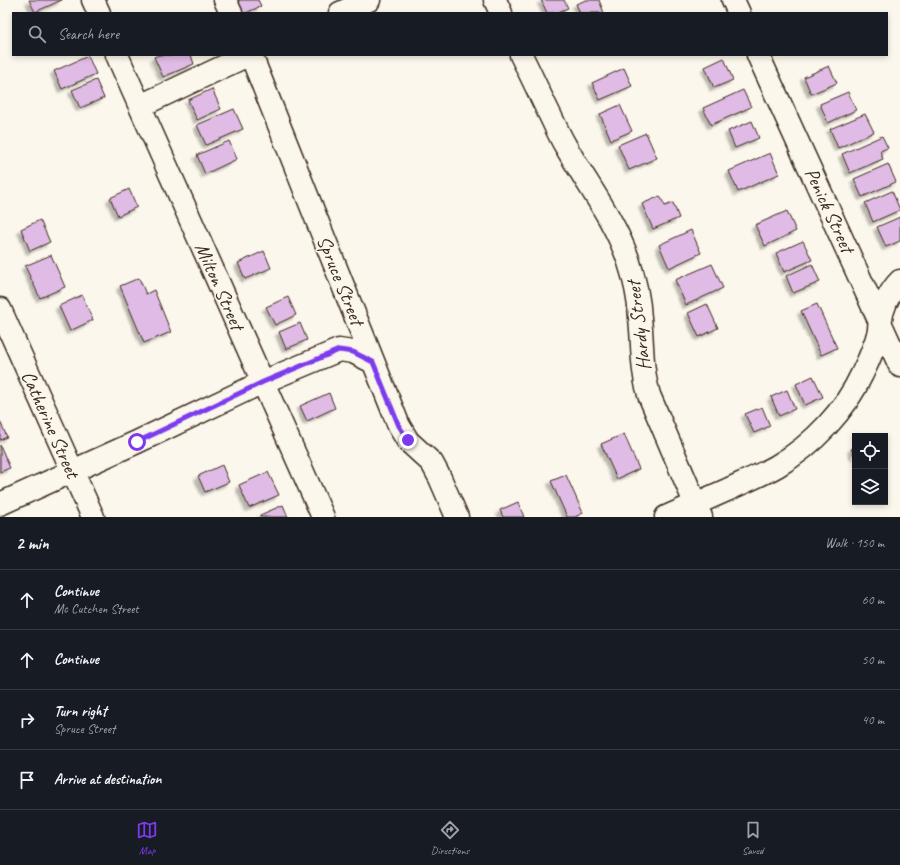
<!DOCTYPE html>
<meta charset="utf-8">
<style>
body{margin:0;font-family:Caveat,sans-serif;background:#242831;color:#f1f3f6}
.controls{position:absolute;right:12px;bottom:12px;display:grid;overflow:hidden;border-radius:0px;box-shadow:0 2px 6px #0003}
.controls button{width:36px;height:36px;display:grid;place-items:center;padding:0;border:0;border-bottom:1px solid #363941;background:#171b24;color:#f1f3f6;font:20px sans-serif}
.stop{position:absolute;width:12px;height:12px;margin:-9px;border:3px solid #7c3aed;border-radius:50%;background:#fff}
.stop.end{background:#7c3aed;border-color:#fff;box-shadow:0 1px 4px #0008}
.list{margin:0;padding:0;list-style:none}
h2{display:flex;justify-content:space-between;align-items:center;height:52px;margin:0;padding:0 16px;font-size:17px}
h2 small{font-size:13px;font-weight:400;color:#9ea1a6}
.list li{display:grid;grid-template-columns:26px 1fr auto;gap:12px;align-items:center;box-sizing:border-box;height:60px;padding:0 16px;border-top:1px solid #363941}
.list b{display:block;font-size:15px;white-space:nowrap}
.list p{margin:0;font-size:13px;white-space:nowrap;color:#9ea1a6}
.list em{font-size:13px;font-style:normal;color:#9ea1a6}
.icon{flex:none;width:22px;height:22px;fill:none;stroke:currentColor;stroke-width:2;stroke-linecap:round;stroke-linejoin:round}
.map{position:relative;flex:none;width:900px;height:517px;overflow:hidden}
.search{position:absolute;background:#171b24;box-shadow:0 2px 6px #0003;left:12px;right:12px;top:12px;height:44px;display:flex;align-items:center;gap:10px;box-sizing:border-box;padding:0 14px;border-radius:0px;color:#9ea1a6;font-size:15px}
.sheet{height:292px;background:#171b24}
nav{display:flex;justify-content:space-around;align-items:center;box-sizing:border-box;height:56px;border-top:1px solid #363941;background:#171b24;font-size:11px;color:#9ea1a6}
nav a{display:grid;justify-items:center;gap:2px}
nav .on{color:#7c3aed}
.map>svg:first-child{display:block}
</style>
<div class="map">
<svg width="900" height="517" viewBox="0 0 900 517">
<defs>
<filter id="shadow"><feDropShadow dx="-3.5" dy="3.5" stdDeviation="1" flood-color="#0004"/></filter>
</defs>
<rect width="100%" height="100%" fill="#fbf7ec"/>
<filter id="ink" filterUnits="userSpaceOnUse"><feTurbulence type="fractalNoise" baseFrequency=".025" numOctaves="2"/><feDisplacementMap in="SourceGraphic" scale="8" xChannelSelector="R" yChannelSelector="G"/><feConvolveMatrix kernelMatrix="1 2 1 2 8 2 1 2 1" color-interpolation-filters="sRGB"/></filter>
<g filter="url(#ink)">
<!-- building -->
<path fill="#e0bbe5" stroke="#3b2a1e" filter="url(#shadow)" d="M 29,0 L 62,0 L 35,12 Z
M 237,0 L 258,0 L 261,6 L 246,13 L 242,13 Z
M 541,0 L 564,0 L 568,8 L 556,13 L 547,13 Z
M 586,0 L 599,0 L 604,13 L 580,13 L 576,4 Z
M 159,55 L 191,55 L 194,64 L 163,77 L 154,57 Z
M 88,56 L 96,74 L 62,89 L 54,71 Z
M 724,58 L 733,80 L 714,88 L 705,67 Z
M 829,66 L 837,83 L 811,94 L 804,77 Z
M 624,68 L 632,86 L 600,100 L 592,83 Z
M 96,80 L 104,98 L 80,108 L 72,90 Z
M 212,89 L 221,109 L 197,120 L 188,100 Z
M 743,90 L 751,107 L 711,125 L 703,108 Z
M 848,92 L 856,110 L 828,123 L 820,104 Z
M 620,105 L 632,131 L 611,140 L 600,114 Z
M 234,109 L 243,129 L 206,145 L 197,125 Z
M 865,114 L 874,132 L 838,148 L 830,129 Z
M 752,121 L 759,138 L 735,148 L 728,131 Z
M 646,133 L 657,158 L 629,170 L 618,145 Z
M 882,136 L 888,148 L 880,151 L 883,159 L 850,173 L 842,154 Z
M 229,141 L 237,159 L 205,174 L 197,155 Z
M 770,153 L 779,174 L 738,192 L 729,171 Z
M 888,164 L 896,182 L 862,197 L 854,179 Z
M 129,189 L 137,207 L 118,216 L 110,198 Z
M 892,191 L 900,210 L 873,222 L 865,203 Z
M 660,196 L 665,206 L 673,203 L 679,218 L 653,229 L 642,204 Z
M 787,211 L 796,231 L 765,246 L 755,225 Z
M 900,217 L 900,241 L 886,247 L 877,227 Z
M 40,220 L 50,242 L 30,251 L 21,229 Z
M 691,230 L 701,253 L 669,268 L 659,245 Z
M 803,241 L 812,260 L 784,272 L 776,253 Z
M 264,251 L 271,268 L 245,279 L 238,263 Z
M 51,255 L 65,287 L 40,298 L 25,266 Z
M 712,264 L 723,288 L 686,305 L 675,280 Z
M 812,264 L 820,282 L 793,293 L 786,276 Z
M 139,278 L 146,294 L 154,290 L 171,332 L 144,343 L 120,286 Z
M 82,295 L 93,320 L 70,331 L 59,306 Z
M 288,297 L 296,315 L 275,325 L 266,307 Z
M 707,304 L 718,328 L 699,337 L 688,313 Z
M 817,304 L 837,348 L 821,355 L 801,311 Z
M 300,323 L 307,340 L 286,349 L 279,332 Z
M 813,376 L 823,397 L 805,405 L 796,384 Z
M 787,390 L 795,409 L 779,416 L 771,397 Z
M 329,393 L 335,408 L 307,421 L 300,406 Z
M 762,407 L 770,426 L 754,433 L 745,414 Z
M 0,421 L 7,437 L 0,440 Z
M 624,434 L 639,469 L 617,479 L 601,444 Z
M 0,445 L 10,468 L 0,472 Z
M 855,447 L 855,458 L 851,449 Z
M 222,465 L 229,482 L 205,492 L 198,476 Z
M 268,472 L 279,495 L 249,508 L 239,485 Z
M 566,475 L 583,513 L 575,517 L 567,517 L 551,481 Z
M 518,502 L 524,517 L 503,517 L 500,510 Z
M 283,505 L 288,517 L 260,517 L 260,515 Z"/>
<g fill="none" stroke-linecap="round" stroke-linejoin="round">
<defs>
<path id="minor" d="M 93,0 L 99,13
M 225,0 L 231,13
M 495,0 L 501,13
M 733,0 L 739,13
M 340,13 L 369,0
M 117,55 L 323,517
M 251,55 L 399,426 L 408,441 L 432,463 L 440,478 L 457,517
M 521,55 C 531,75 540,95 550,115 C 555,125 559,135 565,145 C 586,183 613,217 628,259 C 634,277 639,298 640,318 C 643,345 641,368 649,395 L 701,517
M 758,55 L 900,366
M 140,106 L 248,55
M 0,309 L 93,517
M 0,504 L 137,442 L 263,382 L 339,350 L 353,352 L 373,362
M 666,517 C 686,508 707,499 727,490 C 744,482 761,475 777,466 C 813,445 845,411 862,374 C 869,360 875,346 879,331 C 879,328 879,325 880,322 C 883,307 889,292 900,281"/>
</defs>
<!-- minor casing -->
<use href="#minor" stroke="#3b2a1e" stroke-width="25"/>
<!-- minor -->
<use href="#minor" stroke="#fbf7ec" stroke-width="22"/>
</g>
</g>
<g fill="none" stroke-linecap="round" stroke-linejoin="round" filter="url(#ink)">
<!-- route -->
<path stroke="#7c3aed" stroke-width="5" d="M 137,442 L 263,382 L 339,350 L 353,352 L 373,362 L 399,426 L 408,440"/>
</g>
<g text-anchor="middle" stroke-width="3" stroke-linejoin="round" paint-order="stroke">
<!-- street labels -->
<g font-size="20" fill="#3b2a1e" stroke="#fbf7ec">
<text transform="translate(830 210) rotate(65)" y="7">Penick Street</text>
<text transform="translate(341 280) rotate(68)" y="7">Spruce Street</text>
<text transform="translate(220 286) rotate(66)" y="7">Milton Street</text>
<text transform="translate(638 326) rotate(-97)" y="7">Hardy Street</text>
<text transform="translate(51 424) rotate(66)" y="7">Catherine Street</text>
</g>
</g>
</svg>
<div class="controls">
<button><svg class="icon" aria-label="locate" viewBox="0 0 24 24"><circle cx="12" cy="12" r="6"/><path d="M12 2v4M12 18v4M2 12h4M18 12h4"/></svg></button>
<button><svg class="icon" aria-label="layers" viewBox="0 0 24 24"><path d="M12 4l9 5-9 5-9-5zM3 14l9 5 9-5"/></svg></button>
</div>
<div class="stop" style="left:137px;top:442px"></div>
<div class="stop end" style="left:408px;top:440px"></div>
<div class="search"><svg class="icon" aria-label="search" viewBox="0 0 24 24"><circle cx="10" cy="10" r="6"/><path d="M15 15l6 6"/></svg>Search here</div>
</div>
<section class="sheet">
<h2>2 min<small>Walk · 150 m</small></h2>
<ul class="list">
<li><svg class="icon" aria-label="ahead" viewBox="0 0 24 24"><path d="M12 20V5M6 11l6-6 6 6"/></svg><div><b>Continue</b><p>Mc Cutchen Street</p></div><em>60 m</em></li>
<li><svg class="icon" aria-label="ahead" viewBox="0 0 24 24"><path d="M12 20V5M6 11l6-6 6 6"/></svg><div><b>Continue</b></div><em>50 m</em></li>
<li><svg class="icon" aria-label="right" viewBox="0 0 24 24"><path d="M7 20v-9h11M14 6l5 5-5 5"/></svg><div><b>Turn right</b><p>Spruce Street</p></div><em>40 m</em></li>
<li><svg class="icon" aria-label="arrive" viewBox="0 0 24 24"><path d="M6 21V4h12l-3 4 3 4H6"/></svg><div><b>Arrive at destination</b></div></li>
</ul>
</section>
<nav>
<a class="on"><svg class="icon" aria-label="map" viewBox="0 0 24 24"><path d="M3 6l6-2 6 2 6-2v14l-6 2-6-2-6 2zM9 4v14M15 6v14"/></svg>Map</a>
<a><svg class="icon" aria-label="directions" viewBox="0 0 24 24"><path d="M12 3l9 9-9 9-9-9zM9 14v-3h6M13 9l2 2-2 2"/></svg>Directions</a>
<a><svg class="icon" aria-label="saved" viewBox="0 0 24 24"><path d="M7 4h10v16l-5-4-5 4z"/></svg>Saved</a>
</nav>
